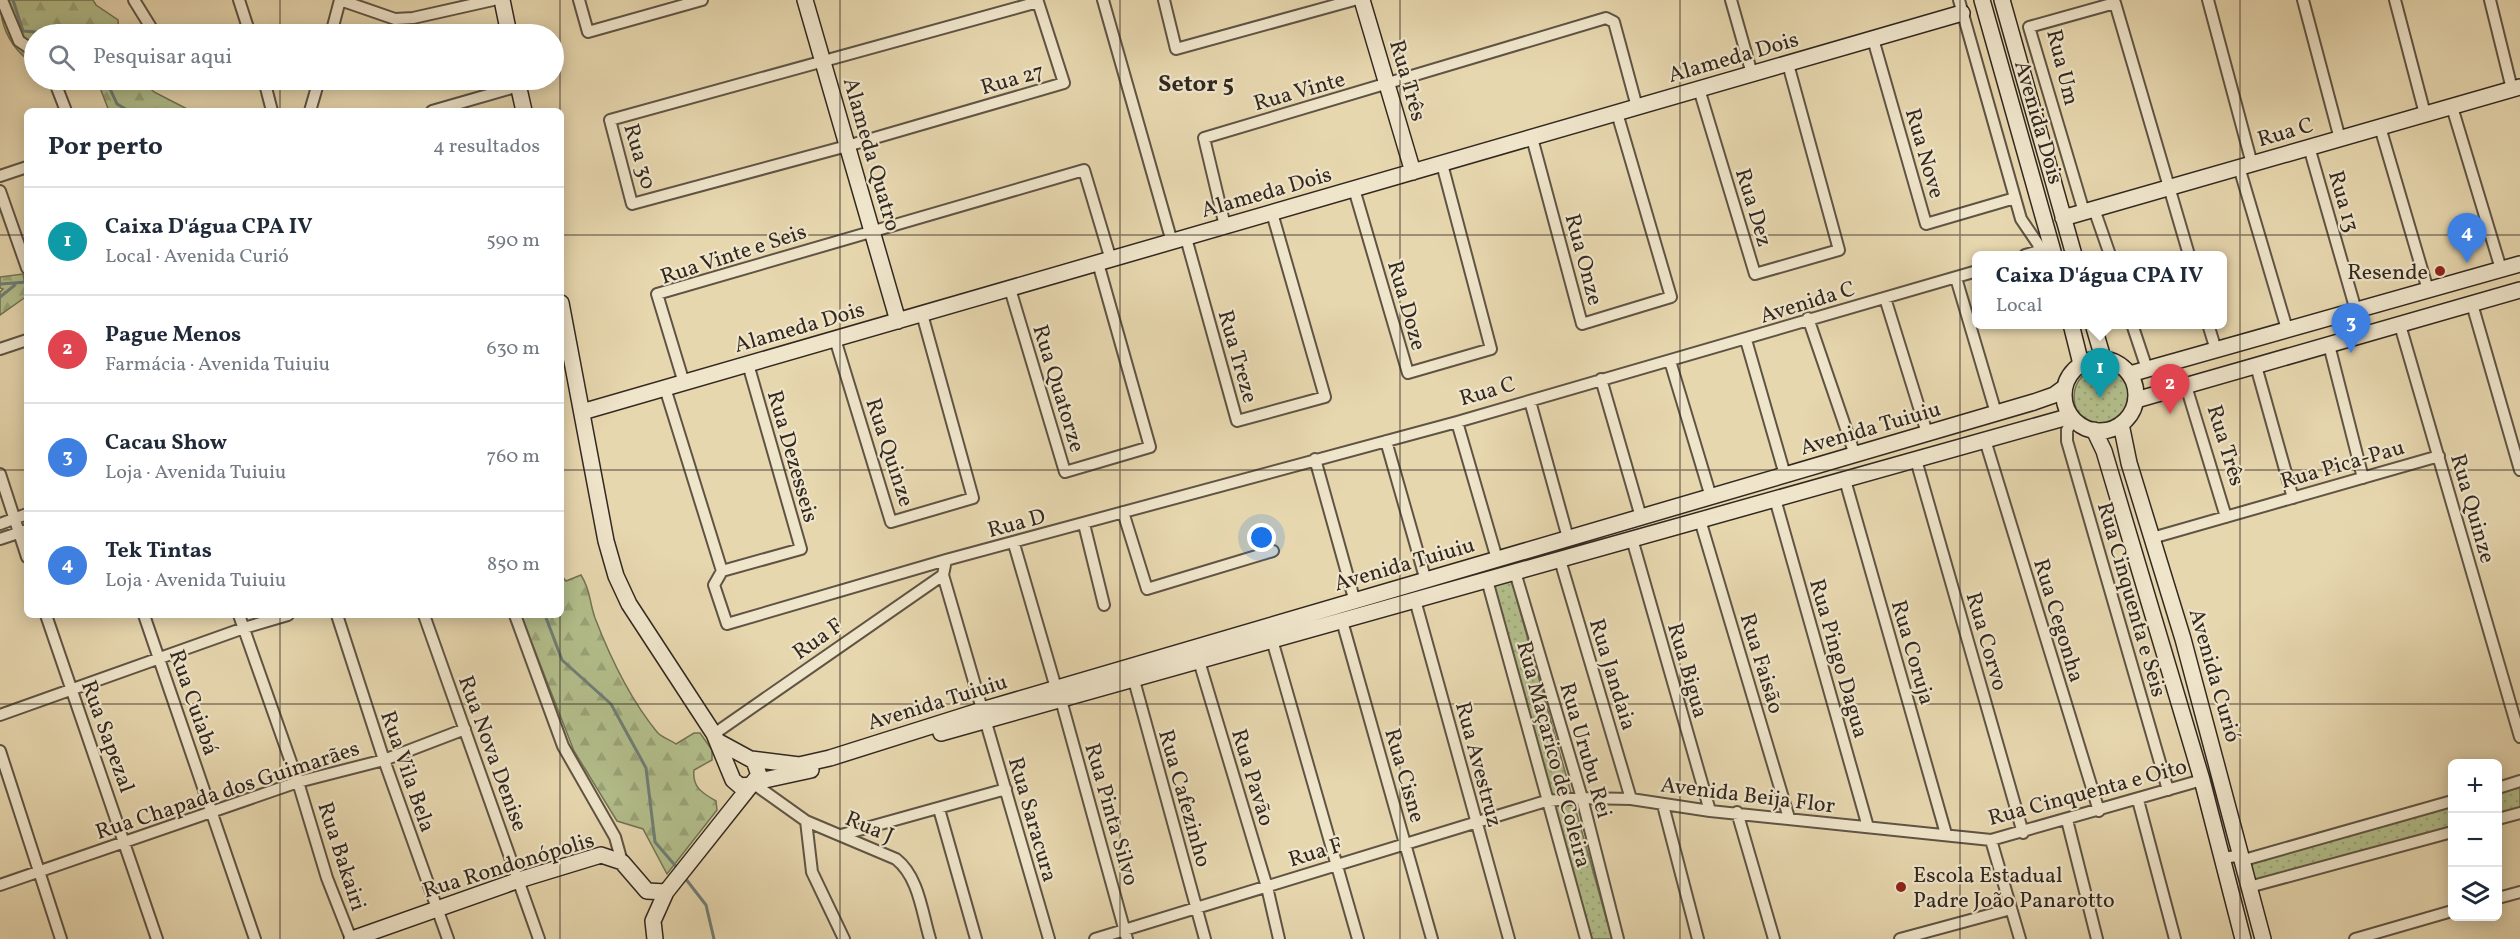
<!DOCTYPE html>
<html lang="pt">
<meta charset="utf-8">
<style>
body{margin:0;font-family:Vollkorn,serif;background:#f6f6f7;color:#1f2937}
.controls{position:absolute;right:18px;bottom:18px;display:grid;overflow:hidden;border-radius:9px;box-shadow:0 3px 15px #0003}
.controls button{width:54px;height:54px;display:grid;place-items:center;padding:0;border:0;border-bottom:2px solid #e0e1e3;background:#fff;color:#1f2937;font:30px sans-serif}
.you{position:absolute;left:1262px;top:538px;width:21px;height:21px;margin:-15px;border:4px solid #fff;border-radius:50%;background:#1a73e8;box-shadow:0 0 0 9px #1a73e833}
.badge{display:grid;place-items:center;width:39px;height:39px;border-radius:50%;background:#8f2418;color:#fff;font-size:20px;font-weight:700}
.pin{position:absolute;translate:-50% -50px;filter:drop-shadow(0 2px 3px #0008)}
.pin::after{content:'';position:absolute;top:32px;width:21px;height:18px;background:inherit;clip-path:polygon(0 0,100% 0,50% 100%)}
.popup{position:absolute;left:1972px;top:251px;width:255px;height:78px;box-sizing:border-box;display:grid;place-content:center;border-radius:9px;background:#fff;filter:drop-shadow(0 2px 4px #0005);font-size:20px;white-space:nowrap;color:#747a83}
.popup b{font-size:22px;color:#1f2937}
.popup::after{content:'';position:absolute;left:50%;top:100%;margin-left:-12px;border:12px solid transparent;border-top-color:#fff}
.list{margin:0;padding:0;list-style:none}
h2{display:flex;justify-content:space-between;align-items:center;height:78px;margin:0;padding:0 24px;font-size:26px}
h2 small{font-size:20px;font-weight:400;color:#747a83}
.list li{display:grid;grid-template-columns:39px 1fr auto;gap:18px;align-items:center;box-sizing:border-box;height:108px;padding:0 24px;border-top:2px solid #e0e1e3}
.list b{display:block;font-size:22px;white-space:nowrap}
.list p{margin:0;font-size:20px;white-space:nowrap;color:#747a83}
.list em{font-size:20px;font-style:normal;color:#747a83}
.icon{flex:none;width:33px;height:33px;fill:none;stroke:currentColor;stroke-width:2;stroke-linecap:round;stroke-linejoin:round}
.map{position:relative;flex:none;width:2520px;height:939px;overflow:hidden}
.search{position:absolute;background:#fff;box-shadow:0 3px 15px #0003;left:24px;top:24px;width:540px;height:66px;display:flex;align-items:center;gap:15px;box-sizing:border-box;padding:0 21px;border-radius:33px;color:#747a83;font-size:22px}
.panel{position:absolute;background:#fff;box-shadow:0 3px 15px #0003;left:24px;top:108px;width:540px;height:510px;border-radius:9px}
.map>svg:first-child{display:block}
</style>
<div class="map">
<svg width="2520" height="939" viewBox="0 0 2520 939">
<defs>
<pattern id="green-dots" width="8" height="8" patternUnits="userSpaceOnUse" patternTransform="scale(1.5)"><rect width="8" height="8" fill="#b3bf8c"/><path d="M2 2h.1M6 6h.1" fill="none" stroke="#9aa478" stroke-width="1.8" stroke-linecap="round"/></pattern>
<pattern id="forest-firs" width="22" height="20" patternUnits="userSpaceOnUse" patternTransform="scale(1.5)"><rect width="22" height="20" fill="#b3bf8c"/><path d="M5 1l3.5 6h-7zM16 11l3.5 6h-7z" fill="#9aa478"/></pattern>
</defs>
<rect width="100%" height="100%" fill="#e7d7af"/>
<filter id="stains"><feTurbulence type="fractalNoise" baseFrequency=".00333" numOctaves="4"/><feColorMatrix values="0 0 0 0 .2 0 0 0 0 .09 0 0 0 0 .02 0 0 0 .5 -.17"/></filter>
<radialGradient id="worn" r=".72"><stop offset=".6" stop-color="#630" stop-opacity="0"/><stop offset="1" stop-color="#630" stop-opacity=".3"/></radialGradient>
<!-- green -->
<path fill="url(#green-dots)" stroke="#727456" stroke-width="1.5" d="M2074 397a30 30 0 1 1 60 0a30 30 0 1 1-60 0Z
M 1511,579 L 1612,939 L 1592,939 L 1494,584 Z
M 2520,786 L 2520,808 L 2498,815 L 2498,792 Z
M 2452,805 L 2452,827 L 2254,883 L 2249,862 Z"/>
<!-- forest -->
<path fill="url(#forest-firs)" stroke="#727456" stroke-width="1.5" d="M 0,0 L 93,0 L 96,5 L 118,20 L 119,34 L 34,34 L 34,58 L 28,60 C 9,45 0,24 0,0 Z
M 97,80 L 141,80 L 154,92 L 191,111 L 109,111 Z
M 23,274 L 27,296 L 0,315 L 0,292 L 3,289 L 0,288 L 0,277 Z
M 561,575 L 566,581 L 581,575 C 591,591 589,601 595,618 C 610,657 630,699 657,732 C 661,737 670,740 676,744 L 694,733 L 700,733 L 712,750 L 712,760 L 694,770 C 692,787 702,793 716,801 L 717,810 L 667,874 L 643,829 L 617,821 L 574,751 L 521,615 L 561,615 Z"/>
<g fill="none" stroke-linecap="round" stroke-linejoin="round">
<!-- stream -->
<path stroke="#6f7e77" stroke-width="3" d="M 13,0 L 23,31 L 61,34
M 106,80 L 117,104 L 129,111
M 0,284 L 27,282
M 0,297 L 15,285
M 545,615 L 562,660 L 611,704 L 646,768 L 655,842 L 679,870
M 685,878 L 706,905 L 714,939"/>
<defs>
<path id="street" d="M 2,0 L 19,41 L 34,51
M 134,0 L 155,34
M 239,0 L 250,34
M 340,0 L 395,19 L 413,18 L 493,0
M 579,0 L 588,32 L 702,0
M 1103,0 L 1172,242
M 1164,0 L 1176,49 L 1354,0
M 1731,0 L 1752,74
M 1959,0 L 2021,219 L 2042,250
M 2208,0 L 2252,164
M 2303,0 L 2340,139
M 2395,0 L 2425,114
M 2490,0 L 2512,89
M 1038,2 L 1064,83 L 847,146 L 632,204 L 610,120 Z
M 331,34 L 340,0
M 1873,39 L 1926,224 L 2015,198
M 54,80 L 66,111
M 264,80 L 272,111
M 1699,89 L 1755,274 L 1839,250 L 1788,64
M 2452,107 L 2501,269
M 310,111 L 319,80
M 432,111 L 519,86
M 2380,127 L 2428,290
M 1532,138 L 1582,324 L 1671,297 L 1617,113
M 2309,147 L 2363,335
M 2239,167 L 2287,329
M 0,176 L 27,167
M 1354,189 L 1408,373 L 1491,349 L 1442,164
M 0,191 L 27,268
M 2094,209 L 2110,255
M 2084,212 L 2029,27 L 2115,3 L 2189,255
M 1225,226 L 1204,138 L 1606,18 L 1614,22 L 1637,107
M 1186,238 L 1237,421 L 1325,397 L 1272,213
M 2025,255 L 2046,249
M 1956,278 L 1996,413
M 1010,289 L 1065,472 L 1150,447 L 1098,263
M 1885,298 L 1927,433
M 2472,304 L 2520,470
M 1808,318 L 1855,455
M 2132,324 L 2147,369
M 2208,324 L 2216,350
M 2400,325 L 2520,737
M 835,339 L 891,522 L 973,498 L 922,314
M 1746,340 L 1785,475
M 2329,345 L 2363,478
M 0,349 L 27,340
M 1670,361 L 1711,497
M 748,364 L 801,549 L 722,571 L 714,585 L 727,624 L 946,560 L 1457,422 L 1977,271
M 2256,366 L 2293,498
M 1601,379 L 1641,517
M 684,383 L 657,294 L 1084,170 L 1111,260
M 2186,386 L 2226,517
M 665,388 L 722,571
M 1530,401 L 1568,538
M 2074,419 L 2067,430 L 2067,441 L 2168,790
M 1457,422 L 1497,559
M 1985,440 L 2099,811
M 1386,441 L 1426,581
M 1315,459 L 1355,602
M 1916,460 L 2023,833
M 0,474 L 27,557
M 1845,480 L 1946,834
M 1775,499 L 1868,827
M 1123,512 L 1147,589 L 1273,551
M 1700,520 L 1789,818
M 0,524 L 27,514
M 1084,524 L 1104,605
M 2152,538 L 2439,456
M 0,539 L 27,530
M 1632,539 L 1710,811
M 1014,544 L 1056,688
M 946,560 L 943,575 L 1049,939
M 1560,560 L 1631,799
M 1515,572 L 1582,798 L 1618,939
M 1487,580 L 1586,939
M 1415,600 L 1509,939
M 46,615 L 157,939
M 144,615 L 255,939
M 239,615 L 298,782 L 327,878 L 351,939
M 337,615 L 384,760 L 448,939
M 424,615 L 539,939
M 515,615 L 563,746 L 615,837 L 622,862
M 1342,621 L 1432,939
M 1272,640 L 1358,939
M 1199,661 L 1267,887 L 1279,939
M 1132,673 L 1205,939
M 1061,700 L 1127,939
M 0,715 L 244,628 L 288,615
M 714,734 L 943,575
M 0,751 L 61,939
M 754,784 L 806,821 L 896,859 C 919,877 922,913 930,939
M 2498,788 L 2520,781
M 2138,800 L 2175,939
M 1663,805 L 1698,939
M 939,809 L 976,939
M 1737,812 L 1774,939
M 2498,819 L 2520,813
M 2067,820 L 2097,939
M 806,821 L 812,872 L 844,939
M 841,835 L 1006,789
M 1991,840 L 2020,939
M 2222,858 L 2237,856 L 2244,860 L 2452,801
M 0,885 L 298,782 L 384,760 L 465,729
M 2249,887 L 2452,832
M 2498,898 L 2520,892
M 1095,939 L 1546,801 L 1582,798 L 1631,799 L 1710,811 L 1991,840 L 2202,780
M 1900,939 L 2011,909
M 2355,939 L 2452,911"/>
<path id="secondary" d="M 502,0 L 509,34
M 805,0 L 898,321
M 1362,0 L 1413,172
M 1982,0 L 2054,255
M 2002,0 L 2074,255
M 517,80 L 524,111
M 2063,218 L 2520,87
M 561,303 L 606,541 L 616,576 L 629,604 L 714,734 L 733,780 L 740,786 L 752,785
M 2071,324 L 2081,364
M 2093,324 L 2103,358
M2064 395a36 36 0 1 1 72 0a36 36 0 1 1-72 0Z
M 2130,374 L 2520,264
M 2136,400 L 2520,290
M 582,412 L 1962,13
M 2121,424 L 2129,463 L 2183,639 L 2263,939
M 2094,430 L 2104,451 L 2202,780 L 2243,939
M 941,733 L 2071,416
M 751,759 L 799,765 L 830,758 L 982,710 L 2034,402 L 2054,395 L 2065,387
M 755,782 L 811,770
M 352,939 L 519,880 L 601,855 L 622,862 L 647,891 L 666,892
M 655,939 L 653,921 L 666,892 L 759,775 L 754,761 L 719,742"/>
</defs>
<!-- street casing -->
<use href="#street" stroke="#5f5444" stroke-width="14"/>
<!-- secondary casing -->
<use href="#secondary" stroke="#322820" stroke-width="18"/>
<!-- street -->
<use href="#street" stroke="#efe5cb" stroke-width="10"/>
<!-- secondary -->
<use href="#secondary" stroke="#efe5cb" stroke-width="15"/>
</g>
<!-- grid -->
<path fill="none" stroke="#322820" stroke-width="1.5" stroke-opacity="0.55" d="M 280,0 L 280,34M 560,0 L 560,111M 840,0 L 840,939M 1120,0 L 1120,939M 1400,0 L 1400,939M 1680,0 L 1680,939M 1960,0 L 1960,939M 2240,0 L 2240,939M 280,80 L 280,111M 0,235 L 27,235M 561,235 L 2520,235M 0,470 L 27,470M 561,470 L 2520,470M 280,615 L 280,939M 560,615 L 560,939M 0,704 L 2520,704"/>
<!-- markers -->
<g fill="#8f2418" stroke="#efe5cb" stroke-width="2">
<circle cx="2440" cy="271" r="6"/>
<circle cx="1901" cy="887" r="6"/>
</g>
<g text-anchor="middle" stroke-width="4.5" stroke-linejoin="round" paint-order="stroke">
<!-- street labels -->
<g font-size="22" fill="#322820" stroke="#efe5cb">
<text transform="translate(1733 56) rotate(-16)" y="8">Alameda Dois</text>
<text transform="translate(2064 67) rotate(76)" y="8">Rua Um</text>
<text transform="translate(1012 78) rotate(-16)" y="8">Rua 27</text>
<text transform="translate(1409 80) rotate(74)" y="8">Rua Três</text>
<text transform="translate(1299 90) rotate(-16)" y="8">Rua Vinte</text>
<text transform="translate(2040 122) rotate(74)" y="8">Avenida Dois</text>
<text transform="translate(2285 131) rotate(-16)" y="8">Rua C</text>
<text transform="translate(1926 153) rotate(74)" y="8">Rua Nove</text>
<text transform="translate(873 154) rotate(74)" y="8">Alameda Quatro</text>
<text transform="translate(641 156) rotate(74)" y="8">Rua 30</text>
<text transform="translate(1266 191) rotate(-16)" y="8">Alameda Dois</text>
<text transform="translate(2345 201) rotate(74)" y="8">Rua 13</text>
<text transform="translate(1755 207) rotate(73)" y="8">Rua Dez</text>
<text transform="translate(733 253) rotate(-18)" y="8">Rua Vinte e Seis</text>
<text transform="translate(1585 259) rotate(75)" y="8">Rua Onze</text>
<text transform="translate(1807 301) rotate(-17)" y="8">Avenida C</text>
<text transform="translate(1408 305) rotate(74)" y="8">Rua Doze</text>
<text transform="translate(799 326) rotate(-16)" y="8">Alameda Dois</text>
<text transform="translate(1239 356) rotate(74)" y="8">Rua Treze</text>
<text transform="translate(1060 388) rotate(73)" y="8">Rua Quatorze</text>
<text transform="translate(1487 390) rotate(-16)" y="8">Rua C</text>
<text transform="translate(1870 427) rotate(-16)" y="8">Avenida Tuiuiu</text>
<text transform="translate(2227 445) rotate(73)" y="8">Rua Três</text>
<text transform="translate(891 452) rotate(72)" y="8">Rua Quinze</text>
<text transform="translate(794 456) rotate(74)" y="8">Rua Dezesseis</text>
<text transform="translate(2342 463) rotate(-16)" y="8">Rua Pica-Pau</text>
<text transform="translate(2474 508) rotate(74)" y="8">Rua Quinze</text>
<text transform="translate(1016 522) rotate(-15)" y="8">Rua D</text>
<text transform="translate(1404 563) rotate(-16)" y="8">Avenida Tuiuiu</text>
<text transform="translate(2133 599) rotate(74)" y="8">Rua Cinquenta e Seis</text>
<text transform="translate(2060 620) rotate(73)" y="8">Rua Cegonha</text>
<text transform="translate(817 638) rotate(-35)" y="8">Rua F</text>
<text transform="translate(1988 641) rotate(74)" y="8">Rua Corvo</text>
<text transform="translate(1914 652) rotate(74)" y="8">Rua Coruja</text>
<text transform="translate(1840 658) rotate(74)" y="8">Rua Pingo Dagua</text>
<text transform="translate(1763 663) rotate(73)" y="8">Rua Faisão</text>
<text transform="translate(1689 670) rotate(74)" y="8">Rua Bigua</text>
<text transform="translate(1614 674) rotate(73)" y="8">Rua Jandaia</text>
<text transform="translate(2216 675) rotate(74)" y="8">Avenida Curió</text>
<text transform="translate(937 701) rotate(-17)" y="8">Avenida Tuiuiu</text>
<text transform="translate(195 702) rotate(71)" y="8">Rua Cuiabá</text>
<text transform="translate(109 736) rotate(70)" y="8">Rua Sapezal</text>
<text transform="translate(1587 750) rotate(74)" y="8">Rua Urubu Rei</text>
<text transform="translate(494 753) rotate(70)" y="8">Rua Nova Denise</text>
<text transform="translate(1555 754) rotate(75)" y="8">Rua Maçarico de Coleira</text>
<text transform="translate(1480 764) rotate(75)" y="8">Rua Avestruz</text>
<text transform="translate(409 771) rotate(71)" y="8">Rua Vila Bela</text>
<text transform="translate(1406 775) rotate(74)" y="8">Rua Cisne</text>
<text transform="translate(1254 777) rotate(73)" y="8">Rua Pavão</text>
<text transform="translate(227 789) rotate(-18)" y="8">Rua Chapada dos Guimarães</text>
<text transform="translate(2087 791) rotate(-15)" y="8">Rua Cinquenta e Oito</text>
<text transform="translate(1748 794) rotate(7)" y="8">Avenida Beija Flor</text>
<text transform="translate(1186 798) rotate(74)" y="8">Rua Cafezinho</text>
<text transform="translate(1113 814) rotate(74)" y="8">Rua Pinta Silvo</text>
<text transform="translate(1034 819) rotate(74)" y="8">Rua Saracura</text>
<text transform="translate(870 826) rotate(23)" y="8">Rua J</text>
<text transform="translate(1315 851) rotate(-17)" y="8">Rua F</text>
<text transform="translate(343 856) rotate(72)" y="8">Rua Bakairi</text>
<text transform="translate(508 864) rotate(-17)" y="8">Rua Rondonópolis</text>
</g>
<!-- poi labels -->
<g font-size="22" fill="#322820" stroke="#efe5cb" text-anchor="end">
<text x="2428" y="279">Resende</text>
<text x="1913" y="882" text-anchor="start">Escola Estadual<tspan x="1913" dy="25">Padre João Panarotto</tspan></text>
</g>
<!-- neighbourhood labels -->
<g font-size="24" font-weight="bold" fill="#322820" stroke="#efe5cb">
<text x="1196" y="91">Setor 5</text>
</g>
</g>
<rect width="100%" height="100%" filter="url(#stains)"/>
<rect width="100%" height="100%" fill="url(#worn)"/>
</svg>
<div class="controls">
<button>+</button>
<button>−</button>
<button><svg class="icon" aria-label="layers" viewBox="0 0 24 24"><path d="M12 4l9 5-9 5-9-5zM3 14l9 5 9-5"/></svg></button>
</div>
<div class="you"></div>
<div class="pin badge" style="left:2100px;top:398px;background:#0f9aa8">1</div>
<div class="popup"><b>Caixa D'água CPA IV</b>Local</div>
<div class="pin badge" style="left:2170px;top:414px;background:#e0444e">2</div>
<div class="pin badge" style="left:2351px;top:353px;background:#3f7fe0">3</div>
<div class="pin badge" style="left:2467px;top:263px;background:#3f7fe0">4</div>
<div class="search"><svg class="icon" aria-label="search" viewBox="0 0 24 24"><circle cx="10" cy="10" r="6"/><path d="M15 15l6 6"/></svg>Pesquisar aqui</div>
<section class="panel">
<h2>Por perto<small>4 resultados</small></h2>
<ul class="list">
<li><span class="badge" style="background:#0f9aa8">1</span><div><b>Caixa D'água CPA IV</b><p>Local · Avenida Curió</p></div><em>590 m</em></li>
<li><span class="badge" style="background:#e0444e">2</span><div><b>Pague Menos</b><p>Farmácia · Avenida Tuiuiu</p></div><em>630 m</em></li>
<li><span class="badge" style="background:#3f7fe0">3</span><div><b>Cacau Show</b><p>Loja · Avenida Tuiuiu</p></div><em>760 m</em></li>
<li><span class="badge" style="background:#3f7fe0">4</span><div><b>Tek Tintas</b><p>Loja · Avenida Tuiuiu</p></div><em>850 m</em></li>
</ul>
</section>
</div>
